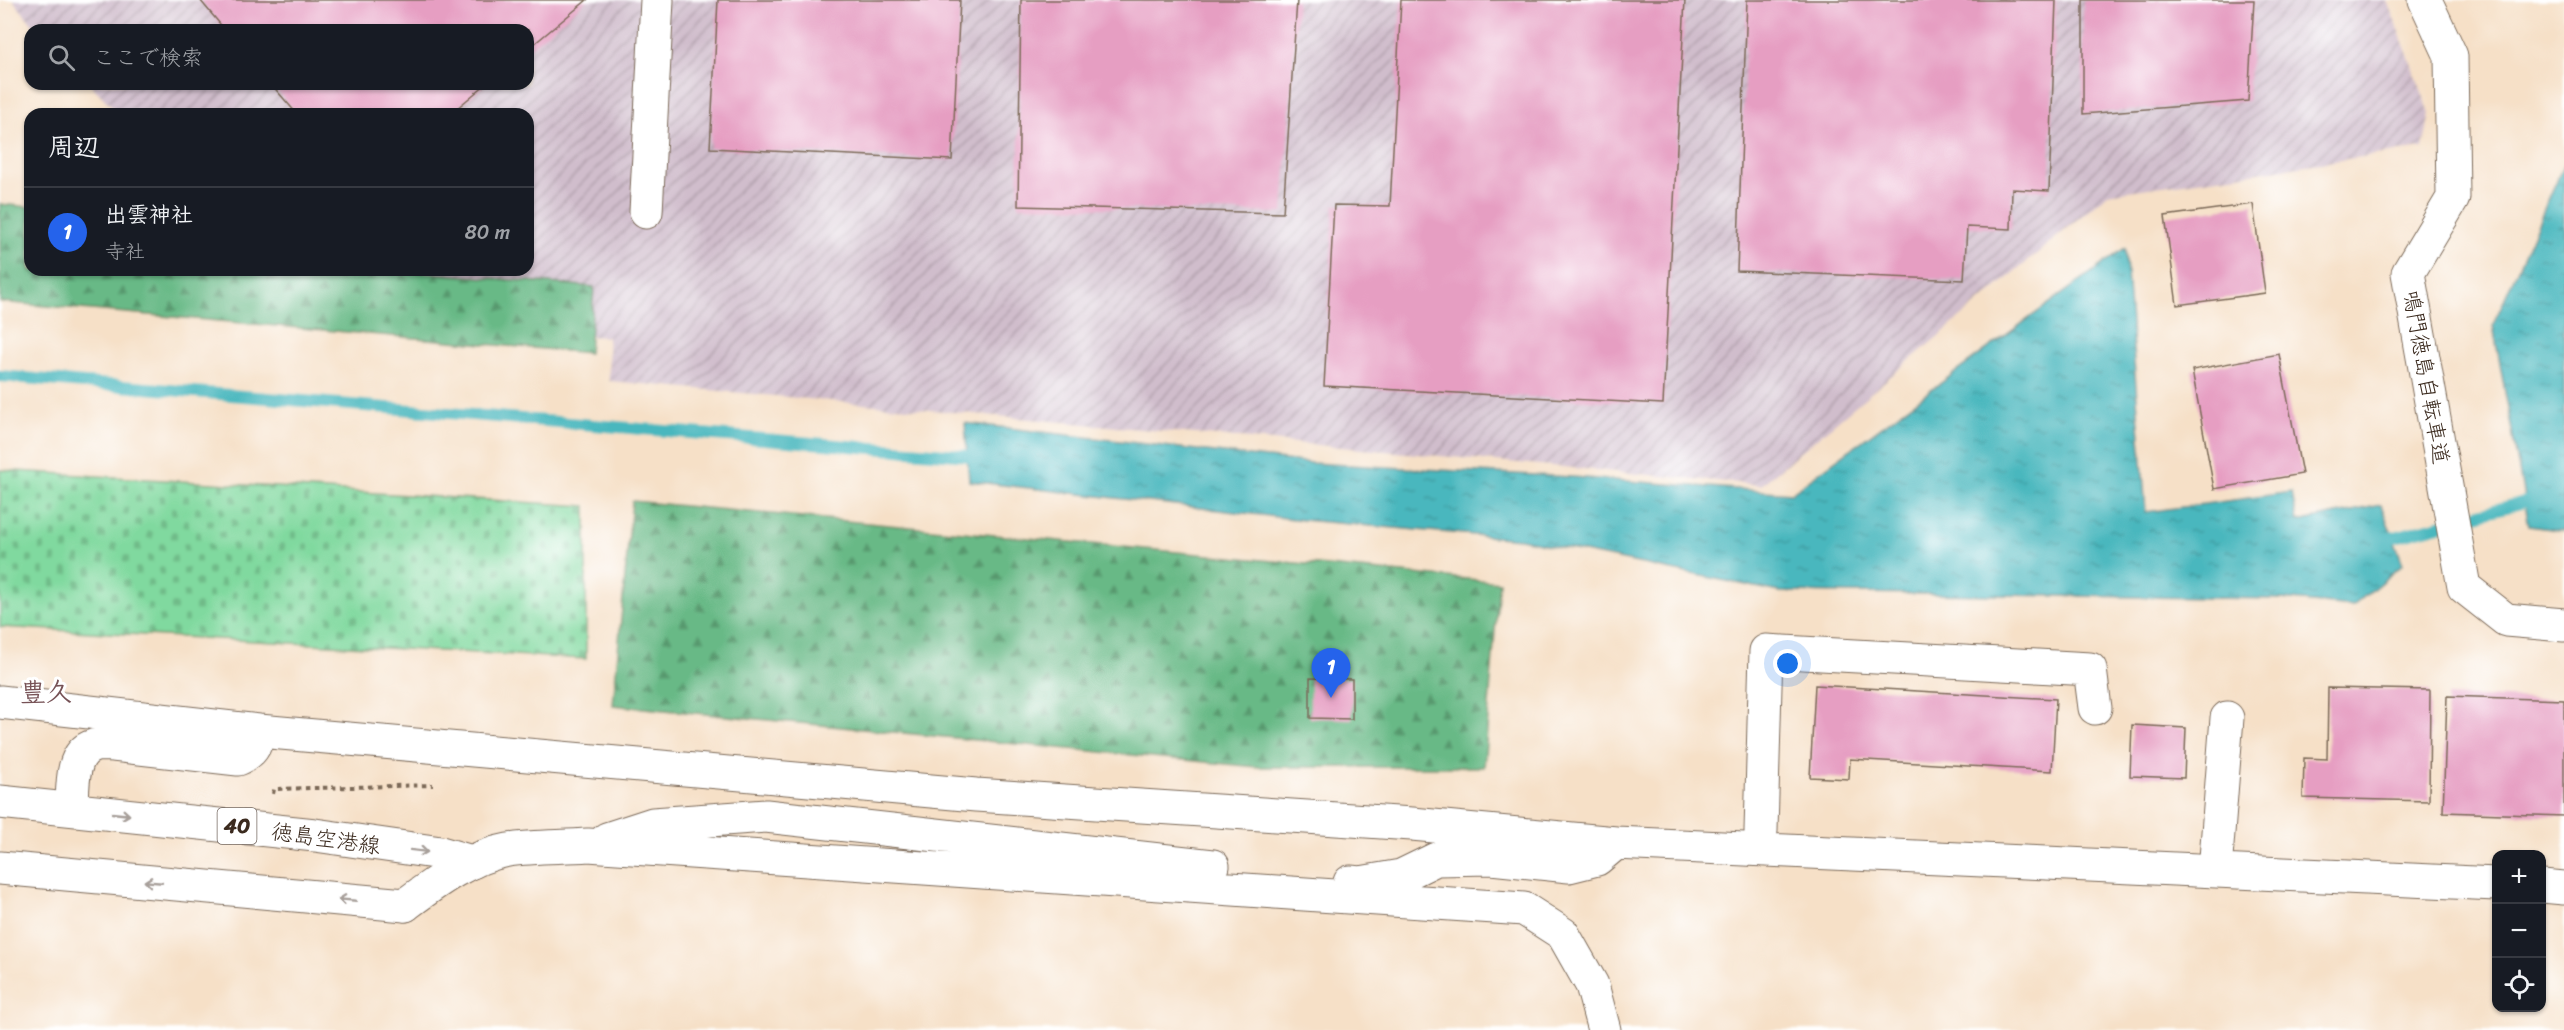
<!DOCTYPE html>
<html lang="ja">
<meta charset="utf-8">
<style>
body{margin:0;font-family:Sriracha,"Klee One",sans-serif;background:#242831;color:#f1f3f6}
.controls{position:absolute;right:18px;bottom:18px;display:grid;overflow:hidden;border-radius:12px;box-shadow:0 2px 4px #0004}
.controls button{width:54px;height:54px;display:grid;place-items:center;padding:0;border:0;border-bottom:2px solid #363941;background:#171b24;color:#f1f3f6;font:30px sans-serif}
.you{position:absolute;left:1788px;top:664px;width:21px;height:21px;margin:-15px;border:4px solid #fff;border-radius:50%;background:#1a73e8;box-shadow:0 0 0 9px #1a73e833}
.badge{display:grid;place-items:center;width:39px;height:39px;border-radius:50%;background:#2563eb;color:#fff;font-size:20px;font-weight:700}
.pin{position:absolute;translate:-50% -50px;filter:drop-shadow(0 2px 3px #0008)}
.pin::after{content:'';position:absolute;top:32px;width:21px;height:18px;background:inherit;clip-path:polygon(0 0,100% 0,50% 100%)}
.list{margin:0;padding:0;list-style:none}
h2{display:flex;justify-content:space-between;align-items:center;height:78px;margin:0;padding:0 24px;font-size:26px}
h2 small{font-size:20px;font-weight:400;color:#9ea1a6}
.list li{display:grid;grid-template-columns:39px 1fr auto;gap:18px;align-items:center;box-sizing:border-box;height:90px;padding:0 24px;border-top:2px solid #363941}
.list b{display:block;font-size:22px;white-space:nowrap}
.list p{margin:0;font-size:20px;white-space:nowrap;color:#9ea1a6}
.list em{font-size:20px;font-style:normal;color:#9ea1a6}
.icon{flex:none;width:33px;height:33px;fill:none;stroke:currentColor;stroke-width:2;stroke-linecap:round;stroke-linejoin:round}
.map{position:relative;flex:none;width:2564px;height:1030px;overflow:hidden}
.search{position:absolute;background:#171b24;box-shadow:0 2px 4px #0004;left:24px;top:24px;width:510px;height:66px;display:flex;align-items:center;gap:15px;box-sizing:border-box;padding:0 21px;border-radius:18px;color:#9ea1a6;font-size:22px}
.panel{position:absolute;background:#171b24;box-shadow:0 2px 4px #0004;left:24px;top:108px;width:510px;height:168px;border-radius:18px}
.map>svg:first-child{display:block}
</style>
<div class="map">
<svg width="2564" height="1030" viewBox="0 0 2564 1030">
<defs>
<pattern id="industrial-furrows" width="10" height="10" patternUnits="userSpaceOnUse" patternTransform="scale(1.5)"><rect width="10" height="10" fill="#d0bdcc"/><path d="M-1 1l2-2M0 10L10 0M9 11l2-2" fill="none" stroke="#aa9aa5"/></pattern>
<pattern id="forest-firs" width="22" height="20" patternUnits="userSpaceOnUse" patternTransform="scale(1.5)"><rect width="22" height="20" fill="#68b986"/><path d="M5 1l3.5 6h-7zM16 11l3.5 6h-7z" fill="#57976d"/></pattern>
<pattern id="cemetery-stones" width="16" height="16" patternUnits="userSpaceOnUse" patternTransform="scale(1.5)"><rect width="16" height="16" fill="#80d99f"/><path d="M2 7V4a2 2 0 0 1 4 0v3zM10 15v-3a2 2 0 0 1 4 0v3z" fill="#70ba88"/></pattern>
<pattern id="water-ripples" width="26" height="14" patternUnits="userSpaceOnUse" patternTransform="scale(1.5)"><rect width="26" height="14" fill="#48b7be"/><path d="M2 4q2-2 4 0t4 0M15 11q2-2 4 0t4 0" fill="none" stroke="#3d959a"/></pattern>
</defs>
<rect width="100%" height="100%" fill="#fff"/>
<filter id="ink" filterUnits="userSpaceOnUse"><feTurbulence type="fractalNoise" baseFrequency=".0167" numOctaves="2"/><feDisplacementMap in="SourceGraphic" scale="12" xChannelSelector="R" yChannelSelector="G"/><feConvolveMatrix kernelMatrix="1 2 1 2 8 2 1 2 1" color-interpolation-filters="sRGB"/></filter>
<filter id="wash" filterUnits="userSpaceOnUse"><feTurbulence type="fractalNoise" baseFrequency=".008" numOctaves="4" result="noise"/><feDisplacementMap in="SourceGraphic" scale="24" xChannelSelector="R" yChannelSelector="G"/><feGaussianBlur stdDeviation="1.35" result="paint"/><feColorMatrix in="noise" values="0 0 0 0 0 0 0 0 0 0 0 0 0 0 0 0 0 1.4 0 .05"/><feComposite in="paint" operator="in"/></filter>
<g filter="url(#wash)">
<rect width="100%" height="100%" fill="#f6e0c7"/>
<!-- industrial -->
<path fill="url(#industrial-furrows)" d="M 13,0 L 2387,0 L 2430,113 L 2423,148 L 2108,194 L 1761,485 L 609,381 L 608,337 L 325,325 L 271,270 L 528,270 L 528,114 L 119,114 L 90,84 L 528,84 L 528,30 L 37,30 Z"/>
<!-- forest -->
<path fill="url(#forest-firs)" stroke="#527252" stroke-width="1.5" d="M 0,204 L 30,207 L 30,270 L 397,270 L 594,287 L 589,353 L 0,302 Z
M 632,501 L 1499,582 L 1484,767 L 1257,767 L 613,705 Z"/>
<!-- cemetery -->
<path fill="url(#cemetery-stones)" stroke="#5e825e" stroke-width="1.5" d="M 0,470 L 586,506 L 586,659 L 0,627 Z"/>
<!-- water -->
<path fill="url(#water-ripples)" stroke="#42706e" stroke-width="1.5" d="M 2564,164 L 2564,531 L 2529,526 L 2493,325 Z
M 2125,248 L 2146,512 L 2292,492 L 2297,522 L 2381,505 L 2403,564 L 2353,606 L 2281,599 L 1780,592 L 1520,539 L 1303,520 L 969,481 L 965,423 L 1311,463 L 1572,477 L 1791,493 Z"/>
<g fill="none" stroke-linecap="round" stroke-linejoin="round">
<!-- stream -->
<path stroke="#48b7be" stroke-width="12" d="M 0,376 L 982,457
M 2378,539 L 2395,537 L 2539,498"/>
</g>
<g id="blocks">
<!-- building -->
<path fill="#e69ec2" d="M 200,0 L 587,0 L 528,49 L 528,30 L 225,30 Z
M 718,0 L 960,0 L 952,160 L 710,148 Z
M 1021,0 L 1297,0 L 1283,213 L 1018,206 Z
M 1401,0 L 1685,0 L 1663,404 L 1324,386 L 1334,205 L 1390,206 Z
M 1747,0 L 2056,0 L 2049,191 L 2012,189 L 2011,229 L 1967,227 L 1964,280 L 1737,271 Z
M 2083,0 L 2254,0 L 2248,101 L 2083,114 Z
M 271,84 L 486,84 L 450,114 L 297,114 Z
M 2253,204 L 2265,293 L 2177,305 L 2165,216 Z
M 2279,354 L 2302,474 L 2214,489 L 2192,370 Z
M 1310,678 L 1352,679 L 1352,719 L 1310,718 Z
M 1815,685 L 2056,699 L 2052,771 L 1850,759 L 1849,779 L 1810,777 Z
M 2328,688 L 2430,690 L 2429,801 L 2303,798 L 2304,758 L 2327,759 Z
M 2447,696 L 2564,700 L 2564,816 L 2443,812 Z
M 2132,725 L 2186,728 L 2184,778 L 2130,776 Z"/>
</g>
</g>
<g filter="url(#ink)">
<use href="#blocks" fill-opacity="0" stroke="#7c6a59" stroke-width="1.5"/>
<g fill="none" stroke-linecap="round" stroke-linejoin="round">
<defs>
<path id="minor" d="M 646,212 L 657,0
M 0,702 L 259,731 L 976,795 L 1412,824 L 1616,843 L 2496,884
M 72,808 C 73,789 70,753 93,746 C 98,744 107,745 113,745 L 238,759 C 252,753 256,746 259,731
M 1761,831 L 1766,651 L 2090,669 L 2095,708
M 607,839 L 653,824 L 766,816 L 1213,866
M 2215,871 L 2227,718
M 1350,882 L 1360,883 L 1401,876 L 1436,859 L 1491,858 L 1569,866 L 1597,859 L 1616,843
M 2542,886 L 2564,888
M 405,905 C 436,882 469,857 508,850 C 534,846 562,847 588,845 L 1524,909 L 1563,934 L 1592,985 L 1604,1030"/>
<path id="major" d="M 2425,0 L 2451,56 L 2453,198 L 2408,273 L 2464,587 L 2506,620 L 2564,625
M 0,802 L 315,835 L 441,853 L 472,862
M 0,868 L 405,905"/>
</defs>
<!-- minor casing -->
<use href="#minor" stroke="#7c6a59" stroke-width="35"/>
<!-- major casing -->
<use href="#major" stroke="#7c6a59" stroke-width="35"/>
<!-- path -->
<path stroke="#7c6a59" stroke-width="4" stroke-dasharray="4.5 4.5" stroke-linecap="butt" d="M 273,794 L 274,789 L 433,785"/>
<!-- minor -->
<use href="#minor" stroke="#fff" stroke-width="33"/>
<!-- major -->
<use href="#major" stroke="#fff" stroke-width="33"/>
</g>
<!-- one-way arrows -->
<defs><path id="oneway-shaft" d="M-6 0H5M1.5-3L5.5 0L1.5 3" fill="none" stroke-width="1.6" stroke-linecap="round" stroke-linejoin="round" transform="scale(1.5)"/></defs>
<g stroke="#a79f9a">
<use href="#oneway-shaft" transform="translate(121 814) rotate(6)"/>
<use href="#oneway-shaft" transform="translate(419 851) rotate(7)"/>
<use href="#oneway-shaft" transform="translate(153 882) rotate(-175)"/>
<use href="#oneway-shaft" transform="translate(347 900) rotate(-175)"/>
</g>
</g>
<g text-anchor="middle" stroke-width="6" stroke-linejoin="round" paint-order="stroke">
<!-- shield labels -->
<rect fill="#fff" stroke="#766a62" stroke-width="1.5" x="217.5" y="808" width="39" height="36" rx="4.5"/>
<g font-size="21" font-weight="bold" fill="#3b2a1e">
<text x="237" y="833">40</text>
</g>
<!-- street labels -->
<g font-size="22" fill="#3b2a1e" stroke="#fff">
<text transform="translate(2427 377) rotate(80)" y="8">鳴門徳島自転車道</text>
<text transform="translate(326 838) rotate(8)" y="8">徳島空港線</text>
</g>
<!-- quarter labels -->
<g font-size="26" font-weight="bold" fill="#775357" stroke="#fff">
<text x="46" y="701">豊久</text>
</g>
</g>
</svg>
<div class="controls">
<button>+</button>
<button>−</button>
<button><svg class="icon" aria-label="locate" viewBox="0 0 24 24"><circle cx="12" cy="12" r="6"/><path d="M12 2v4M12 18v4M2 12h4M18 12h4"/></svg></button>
</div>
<div class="you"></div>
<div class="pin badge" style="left:1331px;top:698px">1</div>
<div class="search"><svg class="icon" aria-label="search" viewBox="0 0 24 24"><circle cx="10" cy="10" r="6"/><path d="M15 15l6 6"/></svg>ここで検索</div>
<section class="panel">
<h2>周辺<small></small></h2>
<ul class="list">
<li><span class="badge">1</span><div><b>出雲神社</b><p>寺社</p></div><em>80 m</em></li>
</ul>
</section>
</div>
